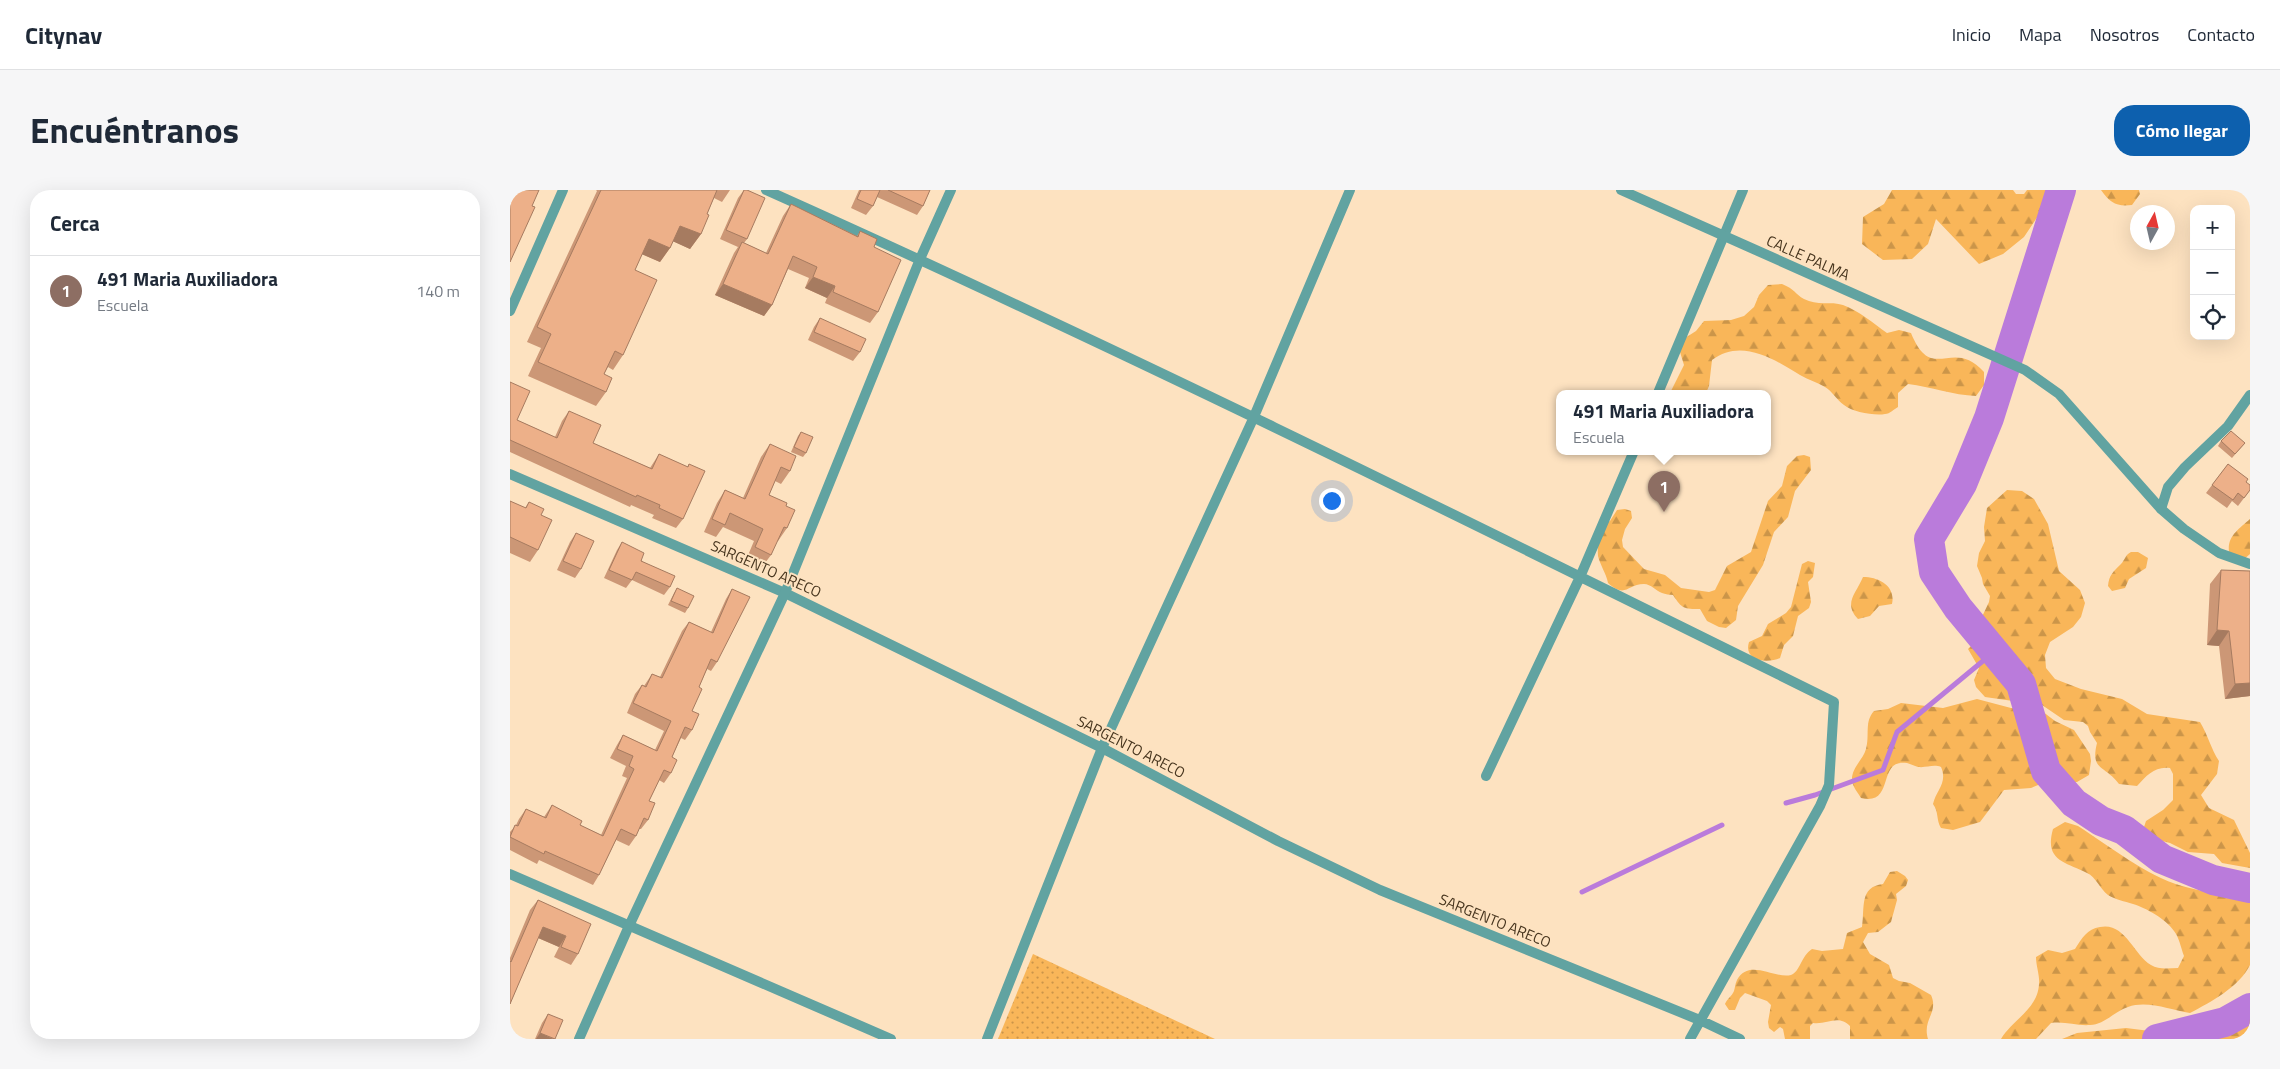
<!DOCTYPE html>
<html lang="es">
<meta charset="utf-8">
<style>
body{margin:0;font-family:"Titillium Web",sans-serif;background:#f6f6f7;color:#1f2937}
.controls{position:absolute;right:15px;top:15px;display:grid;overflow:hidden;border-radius:10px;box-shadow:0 5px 20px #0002}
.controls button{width:45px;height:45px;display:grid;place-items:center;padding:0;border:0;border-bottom:1px solid #e0e1e3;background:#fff;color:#1f2937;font:25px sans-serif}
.compass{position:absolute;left:1620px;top:15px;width:45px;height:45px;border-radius:50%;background:#fff;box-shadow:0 5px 20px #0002;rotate:8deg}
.you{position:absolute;left:821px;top:310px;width:18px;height:18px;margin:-12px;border:4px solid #fff;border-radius:50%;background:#1a73e8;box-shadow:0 0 0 8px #1a73e833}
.badge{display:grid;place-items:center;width:32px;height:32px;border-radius:50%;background:#0d60ae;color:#fff;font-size:16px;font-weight:700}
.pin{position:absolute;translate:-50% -41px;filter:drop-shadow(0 1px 2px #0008)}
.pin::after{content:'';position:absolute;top:26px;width:18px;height:15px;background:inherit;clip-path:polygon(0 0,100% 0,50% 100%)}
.popup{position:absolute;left:1046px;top:200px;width:215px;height:65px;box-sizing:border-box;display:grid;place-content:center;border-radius:10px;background:#fff;filter:drop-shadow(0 1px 4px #0005);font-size:16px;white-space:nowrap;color:#747a83}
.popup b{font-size:19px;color:#1f2937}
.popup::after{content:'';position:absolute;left:50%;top:100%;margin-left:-10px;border:10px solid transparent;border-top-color:#fff}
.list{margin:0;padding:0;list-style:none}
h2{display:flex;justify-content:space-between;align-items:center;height:65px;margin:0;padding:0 20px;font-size:21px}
h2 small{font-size:16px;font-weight:400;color:#747a83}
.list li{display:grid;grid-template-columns:32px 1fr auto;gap:15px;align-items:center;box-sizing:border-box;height:70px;padding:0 20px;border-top:1px solid #e0e1e3}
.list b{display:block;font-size:19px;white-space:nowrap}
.list p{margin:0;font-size:16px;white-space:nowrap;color:#747a83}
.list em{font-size:16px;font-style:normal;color:#747a83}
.icon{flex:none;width:28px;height:28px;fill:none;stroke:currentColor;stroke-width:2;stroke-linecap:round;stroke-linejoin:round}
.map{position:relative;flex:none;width:1740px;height:849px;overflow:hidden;border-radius:20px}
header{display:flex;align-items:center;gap:30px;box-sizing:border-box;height:70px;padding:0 25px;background:#fff;border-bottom:1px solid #e0e1e3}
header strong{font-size:24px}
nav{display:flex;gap:28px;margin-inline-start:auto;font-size:18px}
.intro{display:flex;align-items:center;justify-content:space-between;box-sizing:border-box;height:120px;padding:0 30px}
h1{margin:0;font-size:35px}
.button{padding:12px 22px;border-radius:20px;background:#0d60ae;color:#fff;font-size:18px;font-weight:700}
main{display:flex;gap:30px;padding:0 30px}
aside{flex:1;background:#fff;border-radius:20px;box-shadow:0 5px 20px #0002}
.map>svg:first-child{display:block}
</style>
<header>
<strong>Citynav</strong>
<nav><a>Inicio</a><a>Mapa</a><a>Nosotros</a><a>Contacto</a></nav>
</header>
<div class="intro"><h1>Encuéntranos</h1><a class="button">Cómo llegar</a></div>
<main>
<aside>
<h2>Cerca<small></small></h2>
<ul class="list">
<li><span class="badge" style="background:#8d6e63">1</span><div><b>491 Maria Auxiliadora</b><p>Escuela</p></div><em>140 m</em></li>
</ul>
</aside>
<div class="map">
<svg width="1740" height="849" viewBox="0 0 1740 849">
<defs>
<pattern id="forest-firs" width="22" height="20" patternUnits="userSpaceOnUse" patternTransform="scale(1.25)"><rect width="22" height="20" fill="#f9b659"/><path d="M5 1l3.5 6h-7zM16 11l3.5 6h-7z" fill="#cb9549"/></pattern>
<pattern id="park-dots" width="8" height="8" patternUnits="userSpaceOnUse" patternTransform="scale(1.25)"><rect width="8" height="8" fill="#f9b659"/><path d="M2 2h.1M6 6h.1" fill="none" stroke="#cb9549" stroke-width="1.8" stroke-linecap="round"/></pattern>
</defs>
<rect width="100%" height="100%" fill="#fde2c0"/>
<!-- forest -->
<path fill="url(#forest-firs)" d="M 1382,0 L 1503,0 L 1506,4 L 1514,4 L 1517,0 L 1553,0 L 1530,23 L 1514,47 L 1493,64 L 1469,74 L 1426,29 L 1418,54 L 1402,69 L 1373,70 L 1352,54 L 1353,27 L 1374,14 Z
M 1591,0 L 1629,0 L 1630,4 L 1622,15 C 1607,17 1600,13 1591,0 Z
M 1272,94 C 1285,99 1285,104 1294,109 C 1307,116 1321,111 1333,115 C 1349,121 1363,133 1377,143 L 1389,140 L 1401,143 C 1422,195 1442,146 1474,182 L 1474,195 L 1466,206 C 1443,205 1421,197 1398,194 L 1388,203 L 1388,217 C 1384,219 1380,224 1375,224 C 1365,226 1342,222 1334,215 C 1327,210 1322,201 1315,197 C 1307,192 1298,190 1290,185 C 1264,169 1231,148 1202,170 L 1199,196 L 1196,203 L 1160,203 L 1174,175 L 1170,162 L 1175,148 L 1186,141 L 1194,131 L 1221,130 L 1234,126 L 1244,117 L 1249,105 L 1258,95 Z
M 1294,265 L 1300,267 L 1301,280 L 1285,301 L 1278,327 L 1264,342 L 1253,375 L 1228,416 L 1226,430 L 1216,438 L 1209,437 L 1197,431 L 1190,419 C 1174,419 1172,419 1163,405 C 1160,405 1155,404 1152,403 C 1146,401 1141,394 1134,394 C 1117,394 1116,409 1098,393 C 1096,383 1090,375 1088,366 C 1087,356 1090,343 1093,334 L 1100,331 L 1107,320 L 1115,319 L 1121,321 L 1122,328 L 1115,339 L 1112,350 L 1113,357 L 1134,379 L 1155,385 L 1171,398 L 1199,402 L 1205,400 L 1217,376 L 1241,362 L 1258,311 L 1272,296 L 1277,276 L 1287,266 Z
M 1497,300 L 1512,301 L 1524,309 L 1538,334 L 1549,381 L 1570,400 L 1575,413 L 1571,427 L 1563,437 L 1540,452 L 1535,465 L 1536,478 L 1545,489 L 1571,499 L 1612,509 L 1637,524 L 1690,532 C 1698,545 1701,559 1709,571 L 1707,584 L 1691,605 L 1699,618 L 1724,630 L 1740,663 L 1740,678 L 1712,673 L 1704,664 L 1678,662 L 1660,653 L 1640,648 L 1634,637 L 1636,631 L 1653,620 L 1663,610 L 1663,584 L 1660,578 C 1645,576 1637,585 1627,596 L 1609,594 C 1595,575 1580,581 1587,553 L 1580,542 L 1578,536 L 1573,532 L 1554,530 L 1532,515 L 1475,507 L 1466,497 L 1464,490 L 1469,478 L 1458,459 L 1466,451 L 1470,431 L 1479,412 L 1480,406 L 1473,394 L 1472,388 L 1467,376 L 1469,363 L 1475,351 L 1474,337 L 1477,318 Z
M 1740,329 L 1740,364 L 1733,370 L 1719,362 C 1717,346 1729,339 1740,329 Z
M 1621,362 L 1628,362 L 1638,368 L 1636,378 L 1619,389 L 1615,398 L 1602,401 L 1598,396 C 1599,385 1603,382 1611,374 C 1615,370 1615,365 1621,362 Z
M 1298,371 L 1305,373 L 1303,387 L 1298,392 L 1301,412 L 1299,418 L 1288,426 L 1283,446 L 1274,455 L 1270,468 C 1257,474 1233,471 1239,452 L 1252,446 L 1258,434 L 1276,423 L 1281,417 L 1292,374 Z
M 1353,387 C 1369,387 1386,396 1382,414 L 1369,416 L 1360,426 L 1348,429 C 1333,413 1346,404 1353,387 Z
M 1467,509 L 1501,518 L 1528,518 L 1545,531 L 1564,540 L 1580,564 L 1581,571 L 1579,585 L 1567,592 L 1533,593 L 1521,598 L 1494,600 L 1470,632 L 1443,640 L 1431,638 C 1426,630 1429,622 1423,614 C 1426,600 1438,593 1431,577 C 1423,574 1417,578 1408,577 C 1404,576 1401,574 1397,573 C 1366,568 1386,616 1351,608 C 1348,603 1343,597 1342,591 C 1341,578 1353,570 1356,559 C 1360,545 1354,532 1364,521 L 1378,519 L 1391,513 L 1433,518 Z
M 1555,632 L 1568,636 C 1601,657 1635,685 1672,696 C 1695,703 1718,704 1740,713 L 1740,775 C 1729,797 1701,812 1680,823 C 1661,820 1637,810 1618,817 C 1605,821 1594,835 1580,835 C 1566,836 1555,831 1541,833 L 1526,849 L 1491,849 C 1502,830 1528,819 1529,794 C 1530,786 1526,776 1526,767 L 1538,760 L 1552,763 L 1565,759 C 1572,748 1577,739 1590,737 C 1615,732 1623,764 1641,775 C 1649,780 1659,778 1668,778 L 1674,766 C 1671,758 1669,747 1664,741 C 1656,729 1636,718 1623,714 C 1614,711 1606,710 1598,705 C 1590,699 1586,687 1577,683 C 1555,672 1534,671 1543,639 Z
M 1387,681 L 1395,686 L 1398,690 L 1396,696 L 1386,704 L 1387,710 L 1381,732 L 1368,742 L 1358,743 L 1353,752 L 1360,764 L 1379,775 L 1383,788 L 1389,791 L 1400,793 L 1421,805 C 1429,823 1412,829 1418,849 L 1340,849 L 1340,836 C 1328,824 1317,835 1303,833 L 1300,836 L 1300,849 L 1275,849 L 1273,839 L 1270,837 L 1264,842 L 1259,838 L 1258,832 L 1261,815 L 1257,811 L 1235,803 L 1230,808 L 1225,820 L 1219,820 L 1215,814 C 1217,809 1222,806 1224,801 C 1225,798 1225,794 1227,790 C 1239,768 1264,789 1281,785 C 1290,782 1291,766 1302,759 L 1312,761 L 1333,759 L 1337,743 L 1352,737 C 1355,717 1349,697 1373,694 L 1380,682 Z
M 1724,826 L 1740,828 L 1740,849 L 1552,849 L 1567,843 L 1616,838 L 1672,845 L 1692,836 L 1705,834 Z"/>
<!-- park -->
<path fill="url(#park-dots)" d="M 523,764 L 705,849 L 488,849 Z"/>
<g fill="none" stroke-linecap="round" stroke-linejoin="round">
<!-- stream -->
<path stroke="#ba7bdb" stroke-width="5" d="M 1276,613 L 1305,605 L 1373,580 L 1387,542 L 1485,461
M 1072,702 L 1212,635"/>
<!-- river -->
<path stroke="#ba7bdb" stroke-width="30" d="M 1551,0 L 1479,228 L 1452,294 L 1419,349 L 1424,382 L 1448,418 L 1511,494 L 1536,581 L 1564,613 L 1591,631 L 1614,640 L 1652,669 L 1703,690 L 1740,698
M 1647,849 L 1715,832 L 1740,818"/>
<!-- minor -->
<path stroke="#61a3a1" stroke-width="10" d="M 256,0 C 616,161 970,337 1324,512 L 1319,595 L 1310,616 L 1180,849
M 0,121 L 53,0
M 1148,203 L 1233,0
M 0,284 L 275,403 L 592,558 L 768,651 L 870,700 L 1192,831 L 1230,849
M 1651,319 L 1658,297 L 1675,277 L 1718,236 L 1740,205
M 976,586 L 1070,387 L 1124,261
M 0,684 L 381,849
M 477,849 L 592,558 L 743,229 L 840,0"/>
<!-- tertiary -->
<path stroke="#61a3a1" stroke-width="10" d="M 1111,0 L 1515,180 L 1549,204 L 1651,319 L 1674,339 L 1709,363 L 1740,374
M 69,849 L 119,736 L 275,403 L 410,69 L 441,0"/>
</g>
<!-- wall -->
<path fill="#cc9776" d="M 86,0 L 220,0 L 212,12 L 204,8 L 197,24 L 191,44 L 180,59 L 163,51 L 160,58 L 150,72 L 132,64 L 125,80 L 113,165 L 103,180 L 98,177 L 94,184 L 96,202 L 86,216 L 18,186 L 31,158 L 17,152 L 87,1 Z
M 234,0 L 237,49 L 234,53 L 256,63 L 273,26 L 281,14 L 347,46 L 350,41 L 364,57 L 368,122 L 360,133 L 315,113 L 317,108 L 295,98 L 299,88 L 278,79 L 262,115 L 254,126 L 205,105 L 224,63 L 228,57 L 210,49 L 228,8 Z
M 349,0 L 420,0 L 413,16 L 407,25 L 367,7 L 363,16 L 356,25 L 341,18 Z
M 310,128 L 350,162 L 343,171 L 298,150 L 304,137 Z
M 0,192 L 7,230 L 45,247 L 52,231 L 59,221 L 83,253 L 140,278 L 149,264 L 177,277 L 179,274 L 173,329 L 166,338 L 142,328 L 144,325 L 121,315 L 120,317 L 0,262 Z
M 291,242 L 296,263 L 293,267 L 281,262 L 288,246 Z
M 1711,251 L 1735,253 L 1722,268 L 1708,256 Z
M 260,254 L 280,281 L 271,294 L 265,291 L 259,305 L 276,316 L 277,338 L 268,351 L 267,350 L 261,365 L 252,377 L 236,370 L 244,351 L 213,337 L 206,347 L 194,342 L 207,313 L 215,300 L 233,308 L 251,267 Z
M 1718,274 L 1736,292 L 1740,300 L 1728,316 L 1722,311 L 1717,318 L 1696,303 Z
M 0,311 L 15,318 L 19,312 L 31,325 L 28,360 L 20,372 L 0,363 Z
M 66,343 L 71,379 L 65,388 L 47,380 L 60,352 Z
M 112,352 L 160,397 L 154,405 L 122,390 L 116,398 L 94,388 L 107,360 Z
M 1711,380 L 1740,381 L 1740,506 L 1715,509 L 1709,456 L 1697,455 L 1700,394 Z
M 167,398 L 178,418 L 175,423 L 158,415 L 164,403 Z
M 222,399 L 207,472 L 201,481 L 197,479 L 189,497 L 182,521 L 182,540 L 175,550 L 171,548 L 162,567 L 161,583 L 154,593 L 149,590 L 139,611 L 138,630 L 131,639 L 129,639 L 126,646 L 119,656 L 106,650 L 89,685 L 83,695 L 29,670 L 27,674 L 0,660 L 0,642 L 6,635 L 9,629 L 16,619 L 34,627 L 42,615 L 70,635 L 91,645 L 117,588 L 112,586 L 116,576 L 100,568 L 107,555 L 113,545 L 145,560 L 154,541 L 117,523 L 125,504 L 132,495 L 134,496 L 142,484 L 150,487 L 172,441 L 179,432 L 201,442 L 216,409 Z
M 28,710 L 68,764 L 61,775 L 44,767 L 49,757 L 28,748 L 0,814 L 0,768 L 20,720 Z
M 38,824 L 45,849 L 25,849 L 32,833 Z"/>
<!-- shaded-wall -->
<path fill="#a67b60" d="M 170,36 L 191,44 L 180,59 L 160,50 Z
M 139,49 L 160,58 L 150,72 L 129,63 Z
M 303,87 L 325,96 L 317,108 L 295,98 Z
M 213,94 L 262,115 L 254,126 L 205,105 Z
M 1707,440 L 1719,441 L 1709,456 L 1697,455 Z
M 1740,493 L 1740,506 L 1715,509 L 1725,494 Z
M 33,737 L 56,746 L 49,757 L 26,747 Z
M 30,843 L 43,849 L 26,849 Z"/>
<!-- building -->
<path fill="#edb089" stroke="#a67b60" d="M 0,0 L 29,0 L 22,16 L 25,17 L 0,72 Z
M 91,0 L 207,0 L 197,24 L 199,25 L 191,44 L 170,36 L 160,58 L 139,49 L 125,80 L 147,90 L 113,165 L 105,161 L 94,184 L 102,188 L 96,202 L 28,172 L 41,144 L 27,137 Z
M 234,0 L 237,0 L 255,8 L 237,49 L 216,40 Z
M 351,0 L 370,0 L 363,16 L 347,9 Z
M 378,0 L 420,0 L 413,16 Z
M 281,14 L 348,47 L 350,41 L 367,49 L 364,57 L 391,70 L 368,122 L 323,102 L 325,96 L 303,87 L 307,77 L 283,66 L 262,115 L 213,94 L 232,52 L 258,64 Z
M 310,128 L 356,149 L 350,162 L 304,142 Z
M 0,192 L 20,201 L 7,230 L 47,248 L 59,221 L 91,235 L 83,253 L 142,279 L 149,264 L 178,277 L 179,274 L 195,281 L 173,329 L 149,318 L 150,315 L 127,305 L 126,307 L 0,250 Z
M 1721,241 L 1735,253 L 1725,264 L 1711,251 Z
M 291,242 L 303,247 L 296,263 L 284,257 Z
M 260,254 L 286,266 L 280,281 L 271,277 L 259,305 L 277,313 L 276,316 L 285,320 L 277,338 L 274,337 L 261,365 L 245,357 L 253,339 L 220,323 L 215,335 L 202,329 L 215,300 L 235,309 Z
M 1718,274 L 1738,289 L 1736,292 L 1740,295 L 1740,300 L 1734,308 L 1728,303 L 1723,310 L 1702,295 Z
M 0,311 L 16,318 L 19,312 L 34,319 L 31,325 L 42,330 L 28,360 L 0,347 Z
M 66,343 L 84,351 L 71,379 L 53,371 Z
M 112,352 L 134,363 L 131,371 L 165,386 L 160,397 L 126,382 L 122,390 L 99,380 Z
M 1711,380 L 1740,381 L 1740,493 L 1725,494 L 1719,441 L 1707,440 Z
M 167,398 L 184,406 L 178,418 L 161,411 Z
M 222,399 L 240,407 L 207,472 L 201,469 L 189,497 L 192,499 L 182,521 L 189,524 L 182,540 L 175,537 L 162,567 L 167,570 L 161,583 L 154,580 L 139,611 L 145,613 L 138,630 L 134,628 L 126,646 L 111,639 L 89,685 L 35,661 L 34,664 L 0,647 L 5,635 L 8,636 L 16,619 L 36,628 L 42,615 L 72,631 L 70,635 L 93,646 L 124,579 L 119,576 L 123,566 L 107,559 L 113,545 L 147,561 L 161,531 L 123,513 L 132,495 L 136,497 L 142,484 L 152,488 L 179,432 L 203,443 Z
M 28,710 L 81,734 L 68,764 L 51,757 L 56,746 L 33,737 L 0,814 L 0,771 L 1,772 Z
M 38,824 L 53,830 L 45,849 L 30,843 Z"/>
<g text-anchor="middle" stroke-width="4" stroke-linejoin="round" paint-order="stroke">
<!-- street labels -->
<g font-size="15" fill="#47351e" stroke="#fde2c0">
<text transform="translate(1298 68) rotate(24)" y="5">CALLE PALMA</text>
<text transform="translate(256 379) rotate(24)" y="5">SARGENTO ARECO</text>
<text transform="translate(621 557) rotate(27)" y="5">SARGENTO ARECO</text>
<text transform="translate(985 731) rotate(22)" y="5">SARGENTO ARECO</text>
</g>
</g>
</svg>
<div class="controls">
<button>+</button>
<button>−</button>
<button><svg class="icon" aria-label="locate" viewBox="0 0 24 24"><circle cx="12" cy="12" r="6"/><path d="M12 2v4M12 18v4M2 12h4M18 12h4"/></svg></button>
</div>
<svg class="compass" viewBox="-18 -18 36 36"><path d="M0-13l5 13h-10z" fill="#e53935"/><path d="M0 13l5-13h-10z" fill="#747a83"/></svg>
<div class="you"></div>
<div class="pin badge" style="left:1154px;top:322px;background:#8d6e63">1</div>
<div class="popup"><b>491 Maria Auxiliadora</b>Escuela</div>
</div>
</main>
